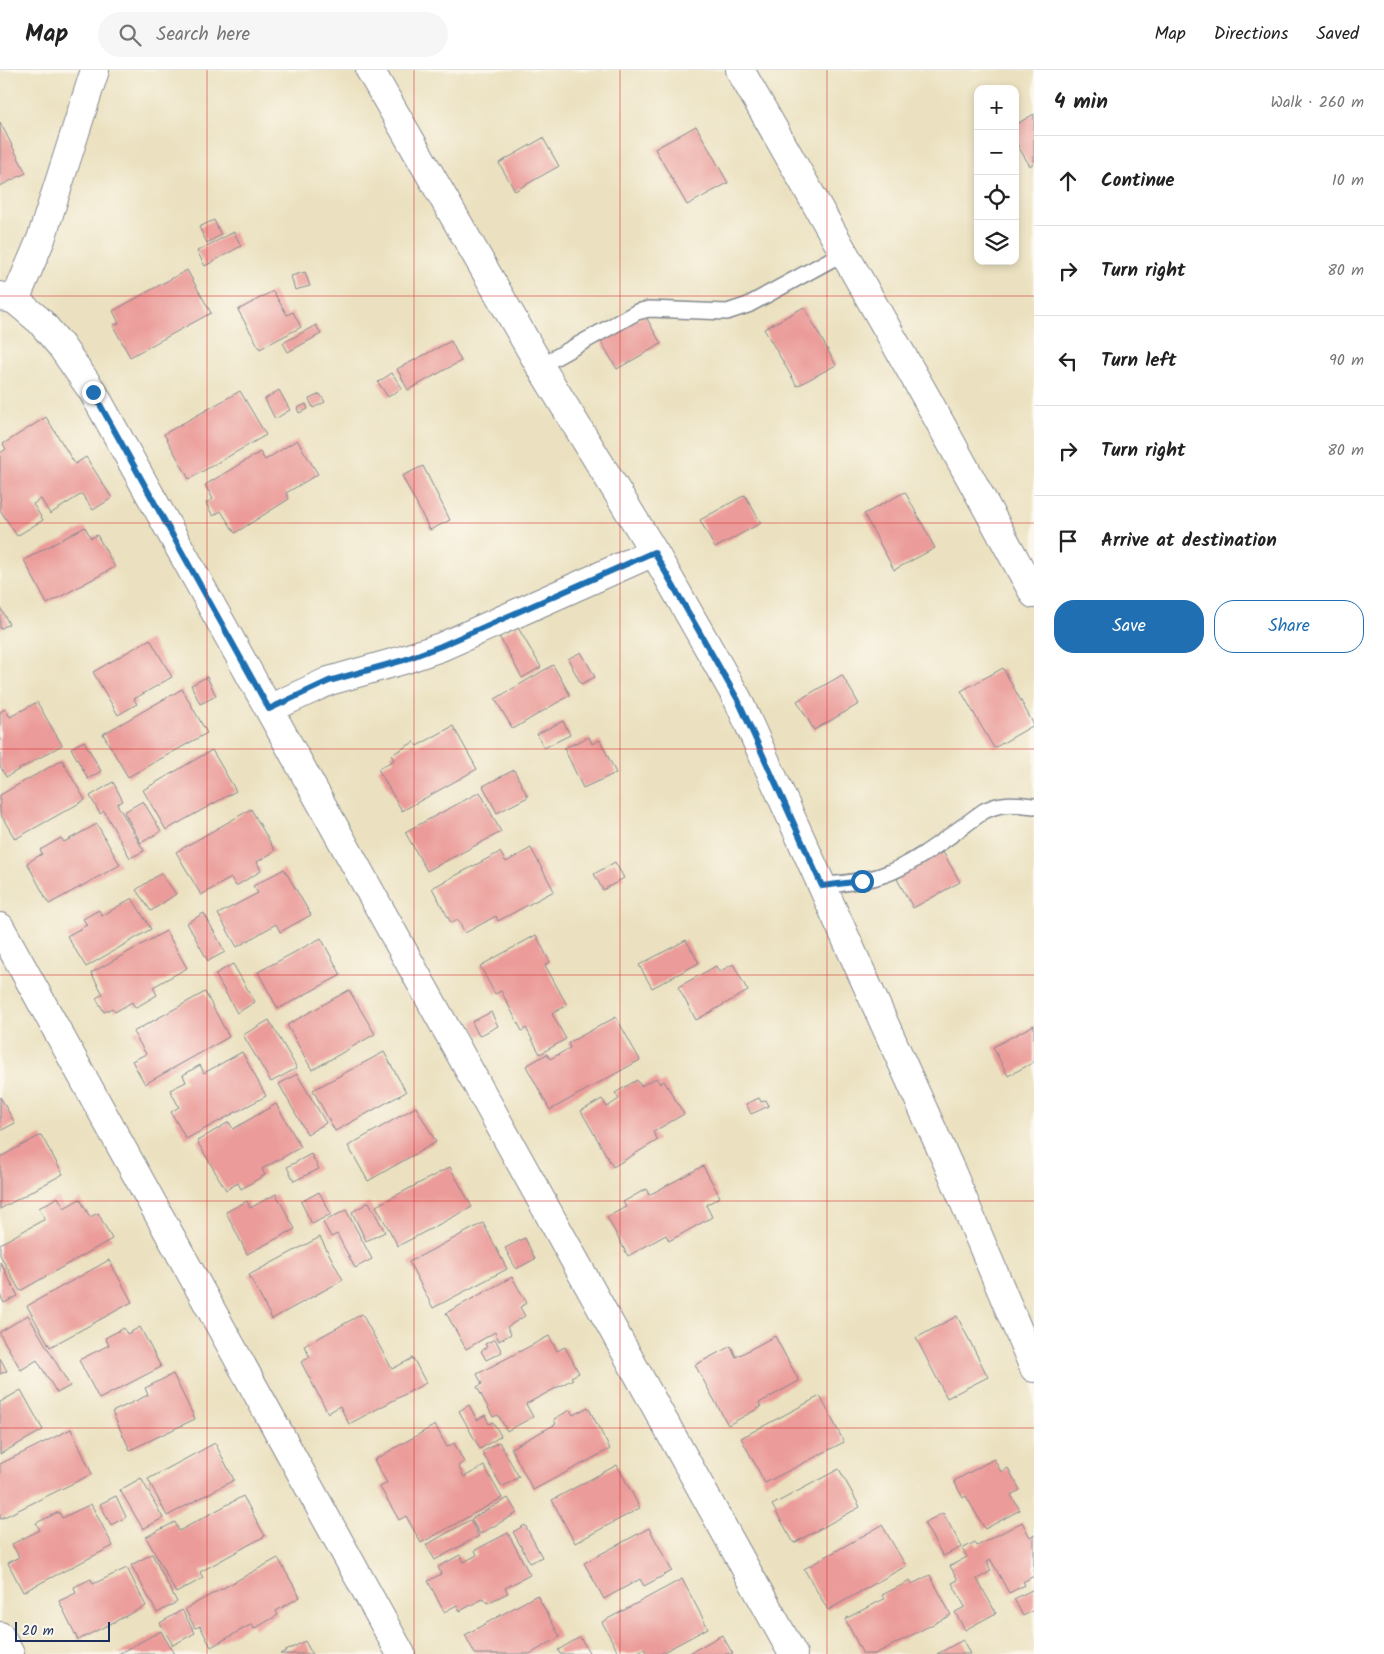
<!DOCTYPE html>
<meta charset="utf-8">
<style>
body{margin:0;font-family:Kalam,sans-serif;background:#f6f6f6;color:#222}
.controls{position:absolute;right:15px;top:15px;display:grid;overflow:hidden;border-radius:10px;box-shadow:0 2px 8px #0003}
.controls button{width:45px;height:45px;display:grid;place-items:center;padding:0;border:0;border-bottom:1px solid #e0e0e0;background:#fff;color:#222;font:25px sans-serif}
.scale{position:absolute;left:15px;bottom:12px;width:95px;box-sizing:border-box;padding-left:5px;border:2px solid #1b2f5e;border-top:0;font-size:14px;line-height:18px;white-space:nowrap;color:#1b2f5e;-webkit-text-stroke:4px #fbf7ec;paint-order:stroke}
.stop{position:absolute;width:15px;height:15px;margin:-11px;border:4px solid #1f6fb2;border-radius:50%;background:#fff}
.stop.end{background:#1f6fb2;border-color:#fff;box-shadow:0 1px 5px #0008}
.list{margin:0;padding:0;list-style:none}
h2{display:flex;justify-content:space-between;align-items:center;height:65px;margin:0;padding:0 20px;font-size:21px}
h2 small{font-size:16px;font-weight:400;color:#767676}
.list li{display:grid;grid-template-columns:32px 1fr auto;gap:15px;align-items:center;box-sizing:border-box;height:90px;padding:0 20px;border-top:1px solid #e0e0e0}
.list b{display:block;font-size:19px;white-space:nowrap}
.list em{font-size:16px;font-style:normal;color:#767676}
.actions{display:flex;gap:10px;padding:15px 20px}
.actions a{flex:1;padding:11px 0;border:1px solid #1f6fb2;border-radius:20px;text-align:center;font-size:18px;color:#1f6fb2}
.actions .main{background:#1f6fb2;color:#fff}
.icon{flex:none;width:28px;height:28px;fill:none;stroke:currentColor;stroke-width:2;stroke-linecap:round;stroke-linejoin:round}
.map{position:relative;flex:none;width:1034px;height:1584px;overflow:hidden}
header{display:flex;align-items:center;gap:30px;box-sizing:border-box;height:70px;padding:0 25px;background:#fff;border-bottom:1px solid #e0e0e0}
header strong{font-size:24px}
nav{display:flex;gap:28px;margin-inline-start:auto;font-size:18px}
.search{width:350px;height:45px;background:#f6f6f6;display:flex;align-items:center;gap:12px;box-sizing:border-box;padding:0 18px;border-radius:28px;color:#767676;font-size:19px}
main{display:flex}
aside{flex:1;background:#fff}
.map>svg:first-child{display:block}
</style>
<header>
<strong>Map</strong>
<div class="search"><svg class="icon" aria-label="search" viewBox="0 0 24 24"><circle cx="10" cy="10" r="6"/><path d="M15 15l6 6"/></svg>Search here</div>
<nav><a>Map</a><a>Directions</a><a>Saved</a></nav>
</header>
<main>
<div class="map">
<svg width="1034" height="1584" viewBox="0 0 1034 1584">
<rect width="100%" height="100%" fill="#fbf7ec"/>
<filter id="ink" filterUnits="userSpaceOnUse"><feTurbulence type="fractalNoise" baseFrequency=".02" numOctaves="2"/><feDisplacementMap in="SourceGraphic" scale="10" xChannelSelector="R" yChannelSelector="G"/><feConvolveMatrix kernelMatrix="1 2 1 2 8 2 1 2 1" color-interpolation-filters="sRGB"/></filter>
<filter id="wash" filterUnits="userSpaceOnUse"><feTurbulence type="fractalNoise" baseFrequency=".0096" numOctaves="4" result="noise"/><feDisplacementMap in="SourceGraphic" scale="20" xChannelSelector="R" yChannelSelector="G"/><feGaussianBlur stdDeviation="1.12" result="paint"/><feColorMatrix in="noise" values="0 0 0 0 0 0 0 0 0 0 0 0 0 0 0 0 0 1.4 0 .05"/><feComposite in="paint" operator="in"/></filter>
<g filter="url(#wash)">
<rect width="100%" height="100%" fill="#ebe1c0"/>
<g id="blocks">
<!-- building -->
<path fill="#eb9b99" d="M 1034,44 L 1034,93 L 1030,96 L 1015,71 L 1015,55 Z
M 0,52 L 26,103 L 0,116 Z
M 696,56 L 728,113 L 687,135 L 655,79 Z
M 543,68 L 559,96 L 515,121 L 499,93 Z
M 214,150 L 221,165 L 207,173 L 199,157 Z
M 234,162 L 241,176 L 205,196 L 197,181 Z
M 187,200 L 211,243 L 130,287 L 113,256 L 119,253 L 113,241 Z
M 305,202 L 310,216 L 295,220 L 291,206 Z
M 273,221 L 287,245 L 293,242 L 301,257 L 260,279 L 238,240 Z
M 804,237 L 836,295 L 797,316 L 764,259 Z
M 645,245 L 661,274 L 617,299 L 600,270 Z
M 316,255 L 321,264 L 288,282 L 283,273 Z
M 451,271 L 461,291 L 408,320 L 397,299 Z
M 392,303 L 402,318 L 388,327 L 378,312 Z
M 279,320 L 290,340 L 275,349 L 265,329 Z
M 240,321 L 266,365 L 189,409 L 164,364 Z
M 320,324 L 325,332 L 313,338 L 309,329 Z
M 306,334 L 308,339 L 299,343 L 297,338 Z
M 46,347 L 75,394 L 86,387 L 112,428 L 93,440 L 82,424 L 50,444 L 41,429 L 33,434 L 43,450 L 17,466 L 0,440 L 0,430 L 1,429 L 0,427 L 0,383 L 6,379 L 3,374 Z
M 297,370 L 318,404 L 286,423 L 289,429 L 235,463 L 221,441 L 213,446 L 206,433 L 213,429 L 205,415 L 260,382 L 265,390 Z
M 423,396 L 450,450 L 430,460 L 402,406 Z
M 905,422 L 935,478 L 894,500 L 864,444 Z
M 745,425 L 761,453 L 715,478 L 700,450 Z
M 85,457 L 91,468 L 97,465 L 115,497 L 47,534 L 24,490 Z
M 0,537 L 9,554 L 0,559 Z
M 517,556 L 541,597 L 522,608 L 499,566 Z
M 150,569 L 172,607 L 134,629 L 137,634 L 118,645 L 93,602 Z
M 581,582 L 595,607 L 581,614 L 568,589 Z
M 553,595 L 570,625 L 513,659 L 495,629 Z
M 1003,598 L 1034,655 L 994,678 L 961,621 Z
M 842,605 L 859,634 L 814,660 L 797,631 Z
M 207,607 L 216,626 L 200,634 L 191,615 Z
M 182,619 L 207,663 L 128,707 L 103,664 Z
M 37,632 L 62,675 L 6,707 L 0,696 L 0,642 L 5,639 L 10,647 Z
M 563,651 L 570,665 L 544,678 L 537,664 Z
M 453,656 L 477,699 L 402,741 L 378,699 L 394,690 L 391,685 L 414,672 L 417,676 Z
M 589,667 L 592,674 L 600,670 L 616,703 L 583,718 L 564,678 Z
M 84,671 L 101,701 L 88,709 L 71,678 Z
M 212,680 L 236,721 L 166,760 L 143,720 Z
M 62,690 L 85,730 L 15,769 L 0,743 L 0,725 Z
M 514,700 L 528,727 L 497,743 L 483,716 Z
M 113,712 L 123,731 L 117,734 L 144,781 L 130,788 L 104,741 L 100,744 L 90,726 Z
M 480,722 L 501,762 L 427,801 L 405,762 Z
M 143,731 L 161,761 L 141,773 L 124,742 Z
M 251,739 L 275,781 L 257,792 L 261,801 L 236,816 L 231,808 L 201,825 L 176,782 Z
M 97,754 L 120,795 L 49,834 L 27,793 L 42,784 L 40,780 L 61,768 L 64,772 Z
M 531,778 L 554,821 L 498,851 L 496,846 L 465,863 L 458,850 L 451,853 L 432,818 L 500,782 L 506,792 Z
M 943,782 L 960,812 L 913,838 L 897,809 Z
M 615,792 L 624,808 L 603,820 L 594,804 Z
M 284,799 L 311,845 L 280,862 L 276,854 L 237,877 L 218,844 L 258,823 L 253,816 Z
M 161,803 L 176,824 L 151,841 L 136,820 Z
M 132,828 L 151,859 L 86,897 L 67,866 L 87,855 L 83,849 L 99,840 L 102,846 Z
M 204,843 L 225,882 L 208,891 L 187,853 Z
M 166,861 L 187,898 L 153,917 L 157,925 L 135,938 L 132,932 L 115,942 L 112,938 L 104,942 L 96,928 L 103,924 L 91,903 Z
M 536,865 L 550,892 L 545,895 L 567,935 L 552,944 L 566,969 L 540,984 L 526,958 L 522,961 L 501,921 L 495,924 L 480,896 Z
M 321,868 L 341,905 L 278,939 L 258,902 Z
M 686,870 L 699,893 L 652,918 L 639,895 Z
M 233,894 L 255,932 L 237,943 L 215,904 Z
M 733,894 L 748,921 L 696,950 L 678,917 L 716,896 L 719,902 Z
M 349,920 L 375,964 L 312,1000 L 287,955 Z
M 205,922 L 229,967 L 145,1014 L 132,991 L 146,984 L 133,962 Z
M 491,942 L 498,956 L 479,966 L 472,952 Z
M 616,947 L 640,990 L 550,1040 L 526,996 L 547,984 L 550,989 L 570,978 L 568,973 Z
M 269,950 L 297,998 L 271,1012 L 243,965 Z
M 1034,955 L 1034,992 L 1008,1006 L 993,977 Z
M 242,982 L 266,1026 L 186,1069 L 171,1042 L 179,1037 L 170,1020 L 186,1012 L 183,1005 L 200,995 L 204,1003 Z
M 384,982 L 406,1022 L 335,1061 L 313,1020 Z
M 297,1004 L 326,1053 L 307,1064 L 279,1014 Z
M 656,1008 L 660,1014 L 664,1011 L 684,1044 L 653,1062 L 658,1070 L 613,1097 L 581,1041 L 602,1029 L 607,1037 L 619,1029 L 615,1023 L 637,1010 L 641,1016 Z
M 0,1027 L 15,1053 L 0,1061 Z
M 759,1028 L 761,1032 L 766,1030 L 769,1036 L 751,1044 L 746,1034 Z
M 276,1034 L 301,1077 L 262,1099 L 265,1105 L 241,1119 L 238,1113 L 226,1120 L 197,1071 L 229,1052 L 233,1059 Z
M 416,1037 L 436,1072 L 368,1111 L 348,1076 Z
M 41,1065 L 63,1104 L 0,1139 L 0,1087 Z
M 311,1084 L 319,1099 L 294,1111 L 287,1097 Z
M 703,1096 L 720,1127 L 706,1135 L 712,1147 L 669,1171 L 666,1165 L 628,1186 L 607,1147 L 626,1137 L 623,1132 L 646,1119 L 649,1125 Z
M 450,1097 L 472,1137 L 398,1176 L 376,1136 Z
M 319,1122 L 331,1144 L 312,1154 L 301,1132 Z
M 276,1124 L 295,1159 L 247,1184 L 226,1142 L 247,1131 L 250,1138 Z
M 58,1127 L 64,1138 L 80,1129 L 90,1147 L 98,1143 L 112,1169 L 20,1221 L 0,1185 L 0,1174 L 45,1149 L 39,1138 Z
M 369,1132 L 385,1162 L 366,1171 L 352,1142 Z
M 346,1140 L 372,1189 L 355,1198 L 337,1164 L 331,1167 L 323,1152 Z
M 483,1153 L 507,1199 L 433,1238 L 409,1192 Z
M 320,1167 L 343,1210 L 272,1249 L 249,1205 Z
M 525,1168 L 535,1189 L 516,1199 L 505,1178 Z
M 109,1190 L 132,1232 L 50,1277 L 27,1236 Z
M 0,1192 L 18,1226 L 4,1233 L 0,1225 Z
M 512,1207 L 527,1233 L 520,1237 L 525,1246 L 507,1257 L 511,1264 L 499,1271 L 495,1262 L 466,1279 L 446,1243 Z
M 362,1244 L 392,1299 L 413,1288 L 426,1313 L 349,1354 L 340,1336 L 328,1343 L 301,1292 L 310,1287 L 304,1276 Z
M 28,1245 L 70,1316 L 57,1323 L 37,1290 L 21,1300 L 0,1264 L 0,1262 Z
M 957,1246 L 988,1307 L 947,1328 L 916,1268 Z
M 140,1257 L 161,1297 L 99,1329 L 79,1290 L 109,1275 L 105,1268 L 124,1258 L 127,1264 Z
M 549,1266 L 557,1281 L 565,1277 L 579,1303 L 571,1307 L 573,1309 L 526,1334 L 533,1347 L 507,1361 L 498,1345 L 493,1347 L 477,1317 L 482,1314 L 477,1304 Z
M 775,1266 L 799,1311 L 759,1333 L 761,1337 L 728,1355 L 695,1295 L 731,1276 L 736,1287 Z
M 495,1269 L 502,1282 L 486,1290 L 481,1281 L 487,1277 L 485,1274 Z
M 0,1288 L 7,1301 L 0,1304 Z
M 173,1304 L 195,1349 L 130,1380 L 112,1342 L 148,1325 L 145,1318 Z
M 21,1320 L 43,1360 L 0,1384 L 0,1332 Z
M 820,1326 L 844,1372 L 765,1413 L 741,1368 Z
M 469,1335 L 477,1350 L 485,1345 L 489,1354 L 493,1352 L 501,1366 L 480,1379 L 459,1341 Z
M 588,1337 L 610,1379 L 533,1420 L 511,1378 L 556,1354 L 554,1349 L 570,1340 L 573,1345 Z
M 435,1355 L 447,1377 L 454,1373 L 464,1392 L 458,1396 L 464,1407 L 484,1396 L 502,1428 L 421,1473 L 406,1446 L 399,1450 L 380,1417 L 387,1413 L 374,1390 Z
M 71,1359 L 92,1404 L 0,1449 L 0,1394 Z
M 499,1372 L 519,1407 L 502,1417 L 482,1382 Z
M 215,1373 L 234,1410 L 167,1446 L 148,1409 Z
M 994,1389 L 1001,1402 L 1008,1398 L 1020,1420 L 1011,1425 L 1020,1440 L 985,1459 L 966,1426 L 963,1428 L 954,1411 Z
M 617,1395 L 640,1438 L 575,1473 L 552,1430 Z
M 839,1399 L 860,1437 L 794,1473 L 772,1435 Z
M 141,1408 L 163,1448 L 143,1459 L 120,1420 Z
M 116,1426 L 126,1447 L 111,1455 L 100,1434 Z
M 243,1426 L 265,1466 L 200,1502 L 203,1508 L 176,1523 L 146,1467 L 175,1452 L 179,1461 Z
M 508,1428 L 517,1443 L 480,1464 L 471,1449 Z
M 91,1434 L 113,1476 L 23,1522 L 8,1493 L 19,1487 L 12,1474 L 40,1460 L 36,1453 L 59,1442 L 62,1448 Z
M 943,1443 L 962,1477 L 943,1486 L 924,1453 Z
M 470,1450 L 479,1466 L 435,1490 L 426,1475 Z
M 1022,1452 L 1030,1467 L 1034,1465 L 1034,1506 L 1023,1512 L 1025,1515 L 1009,1523 L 991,1490 L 987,1492 L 991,1501 L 977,1509 L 996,1543 L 965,1560 L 955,1542 L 965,1537 L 952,1513 L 958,1510 L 950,1496 L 967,1487 L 962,1479 L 975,1472 L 977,1476 Z
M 525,1455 L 542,1487 L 530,1493 L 513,1462 Z
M 882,1455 L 906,1496 L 828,1540 L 804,1499 Z
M 649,1458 L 672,1501 L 644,1516 L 640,1509 L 604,1529 L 584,1493 Z
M 508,1463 L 530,1505 L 505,1518 L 508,1523 L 487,1533 L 484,1528 L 460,1541 L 457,1535 L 444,1542 L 428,1511 L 441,1504 L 438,1497 L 460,1485 L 464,1492 L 477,1485 L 475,1480 Z
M 152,1484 L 177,1532 L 157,1543 L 131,1495 Z
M 278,1488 L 300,1527 L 276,1541 L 278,1545 L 254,1559 L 252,1554 L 211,1577 L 200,1556 L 195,1558 L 185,1539 Z
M 127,1498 L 146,1536 L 78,1570 L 59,1531 L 76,1523 L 74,1517 L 91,1509 L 93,1514 Z
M 930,1505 L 951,1545 L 875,1584 L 863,1584 L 845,1549 L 884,1529 L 882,1525 L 910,1511 L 912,1514 Z
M 682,1509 L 708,1558 L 660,1584 L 647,1584 L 644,1579 L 634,1584 L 619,1584 L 602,1552 Z
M 1034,1519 L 1034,1540 L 1023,1546 L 1014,1529 Z
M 537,1525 L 560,1567 L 530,1584 L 475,1584 L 465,1565 Z
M 182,1540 L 195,1563 L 173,1575 L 160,1553 Z
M 161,1561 L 174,1584 L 118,1584 Z
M 722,1565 L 733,1584 L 688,1584 Z
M 580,1567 L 590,1584 L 560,1584 L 558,1580 Z
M 963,1570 L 970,1584 L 937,1584 Z
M 305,1571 L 312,1584 L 280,1584 Z"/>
</g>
</g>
<g filter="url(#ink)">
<use href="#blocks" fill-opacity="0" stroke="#83888f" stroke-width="1"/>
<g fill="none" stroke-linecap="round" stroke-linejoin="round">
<defs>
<path id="lane" d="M 540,296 L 637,242 L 649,239 L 727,242 L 748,235 L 843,183
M 822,816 C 842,813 863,812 883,805 C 916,794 954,762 984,741 C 1002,732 1014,734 1034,736"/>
<path id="street" d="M 370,0 L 540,296 L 654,482 L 738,630 L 952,1103 L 1034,1298
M 740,0 L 927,329 L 1034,524
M 0,226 L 15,230 L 40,251 L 61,276 L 93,322 L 793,1584
M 15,230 L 41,169 L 95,0
M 269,639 L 329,611 L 403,590 L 441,577 L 654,482
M 0,857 L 401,1584
M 0,1566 L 10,1584"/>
</defs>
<!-- lane casing -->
<use href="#lane" stroke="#83888f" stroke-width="18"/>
<!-- street casing -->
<use href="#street" stroke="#83888f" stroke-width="30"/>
<!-- lane -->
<use href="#lane" stroke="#fff" stroke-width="15"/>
<!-- street -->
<use href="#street" stroke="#fff" stroke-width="28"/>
</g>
</g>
<g fill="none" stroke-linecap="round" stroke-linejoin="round" filter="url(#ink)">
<!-- route -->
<path stroke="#1f6fb2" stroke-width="6" d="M 93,322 L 269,639 L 329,611 L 404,590 L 441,576 L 654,482 L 738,630 L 822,816 L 862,811"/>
</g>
<!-- grid -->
<path fill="none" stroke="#d62828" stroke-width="1" stroke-opacity="0.55" d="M 207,0 L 207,1584M 414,0 L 414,1584M 620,0 L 620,1584M 827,0 L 827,1584M 0,226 L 1034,226M 0,453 L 1034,453M 0,679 L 1034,679M 0,905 L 1034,905M 0,1131 L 1034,1131M 0,1358 L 1034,1358"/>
</svg>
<div class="controls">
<button>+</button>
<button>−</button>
<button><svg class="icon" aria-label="locate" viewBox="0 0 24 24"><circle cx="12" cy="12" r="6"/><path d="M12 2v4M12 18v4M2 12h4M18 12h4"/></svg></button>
<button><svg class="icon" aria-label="layers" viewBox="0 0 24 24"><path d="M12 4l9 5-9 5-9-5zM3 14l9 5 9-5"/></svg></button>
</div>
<div class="scale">20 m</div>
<div class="stop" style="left:862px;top:811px"></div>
<div class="stop end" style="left:93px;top:322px"></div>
</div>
<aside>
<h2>4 min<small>Walk · 260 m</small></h2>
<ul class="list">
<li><svg class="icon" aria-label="ahead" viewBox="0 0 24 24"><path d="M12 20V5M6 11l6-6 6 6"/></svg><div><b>Continue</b></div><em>10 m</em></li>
<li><svg class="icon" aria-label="right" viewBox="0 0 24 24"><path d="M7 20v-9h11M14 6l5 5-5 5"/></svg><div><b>Turn right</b></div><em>80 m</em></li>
<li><svg class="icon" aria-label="left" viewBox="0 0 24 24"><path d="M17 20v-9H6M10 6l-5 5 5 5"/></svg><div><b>Turn left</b></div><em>90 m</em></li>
<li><svg class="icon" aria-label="right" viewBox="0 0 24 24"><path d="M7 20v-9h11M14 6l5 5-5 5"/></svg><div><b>Turn right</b></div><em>80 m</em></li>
<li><svg class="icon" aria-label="arrive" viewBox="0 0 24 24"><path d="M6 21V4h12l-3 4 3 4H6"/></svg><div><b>Arrive at destination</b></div></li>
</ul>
<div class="actions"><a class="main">Save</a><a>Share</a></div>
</aside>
</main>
